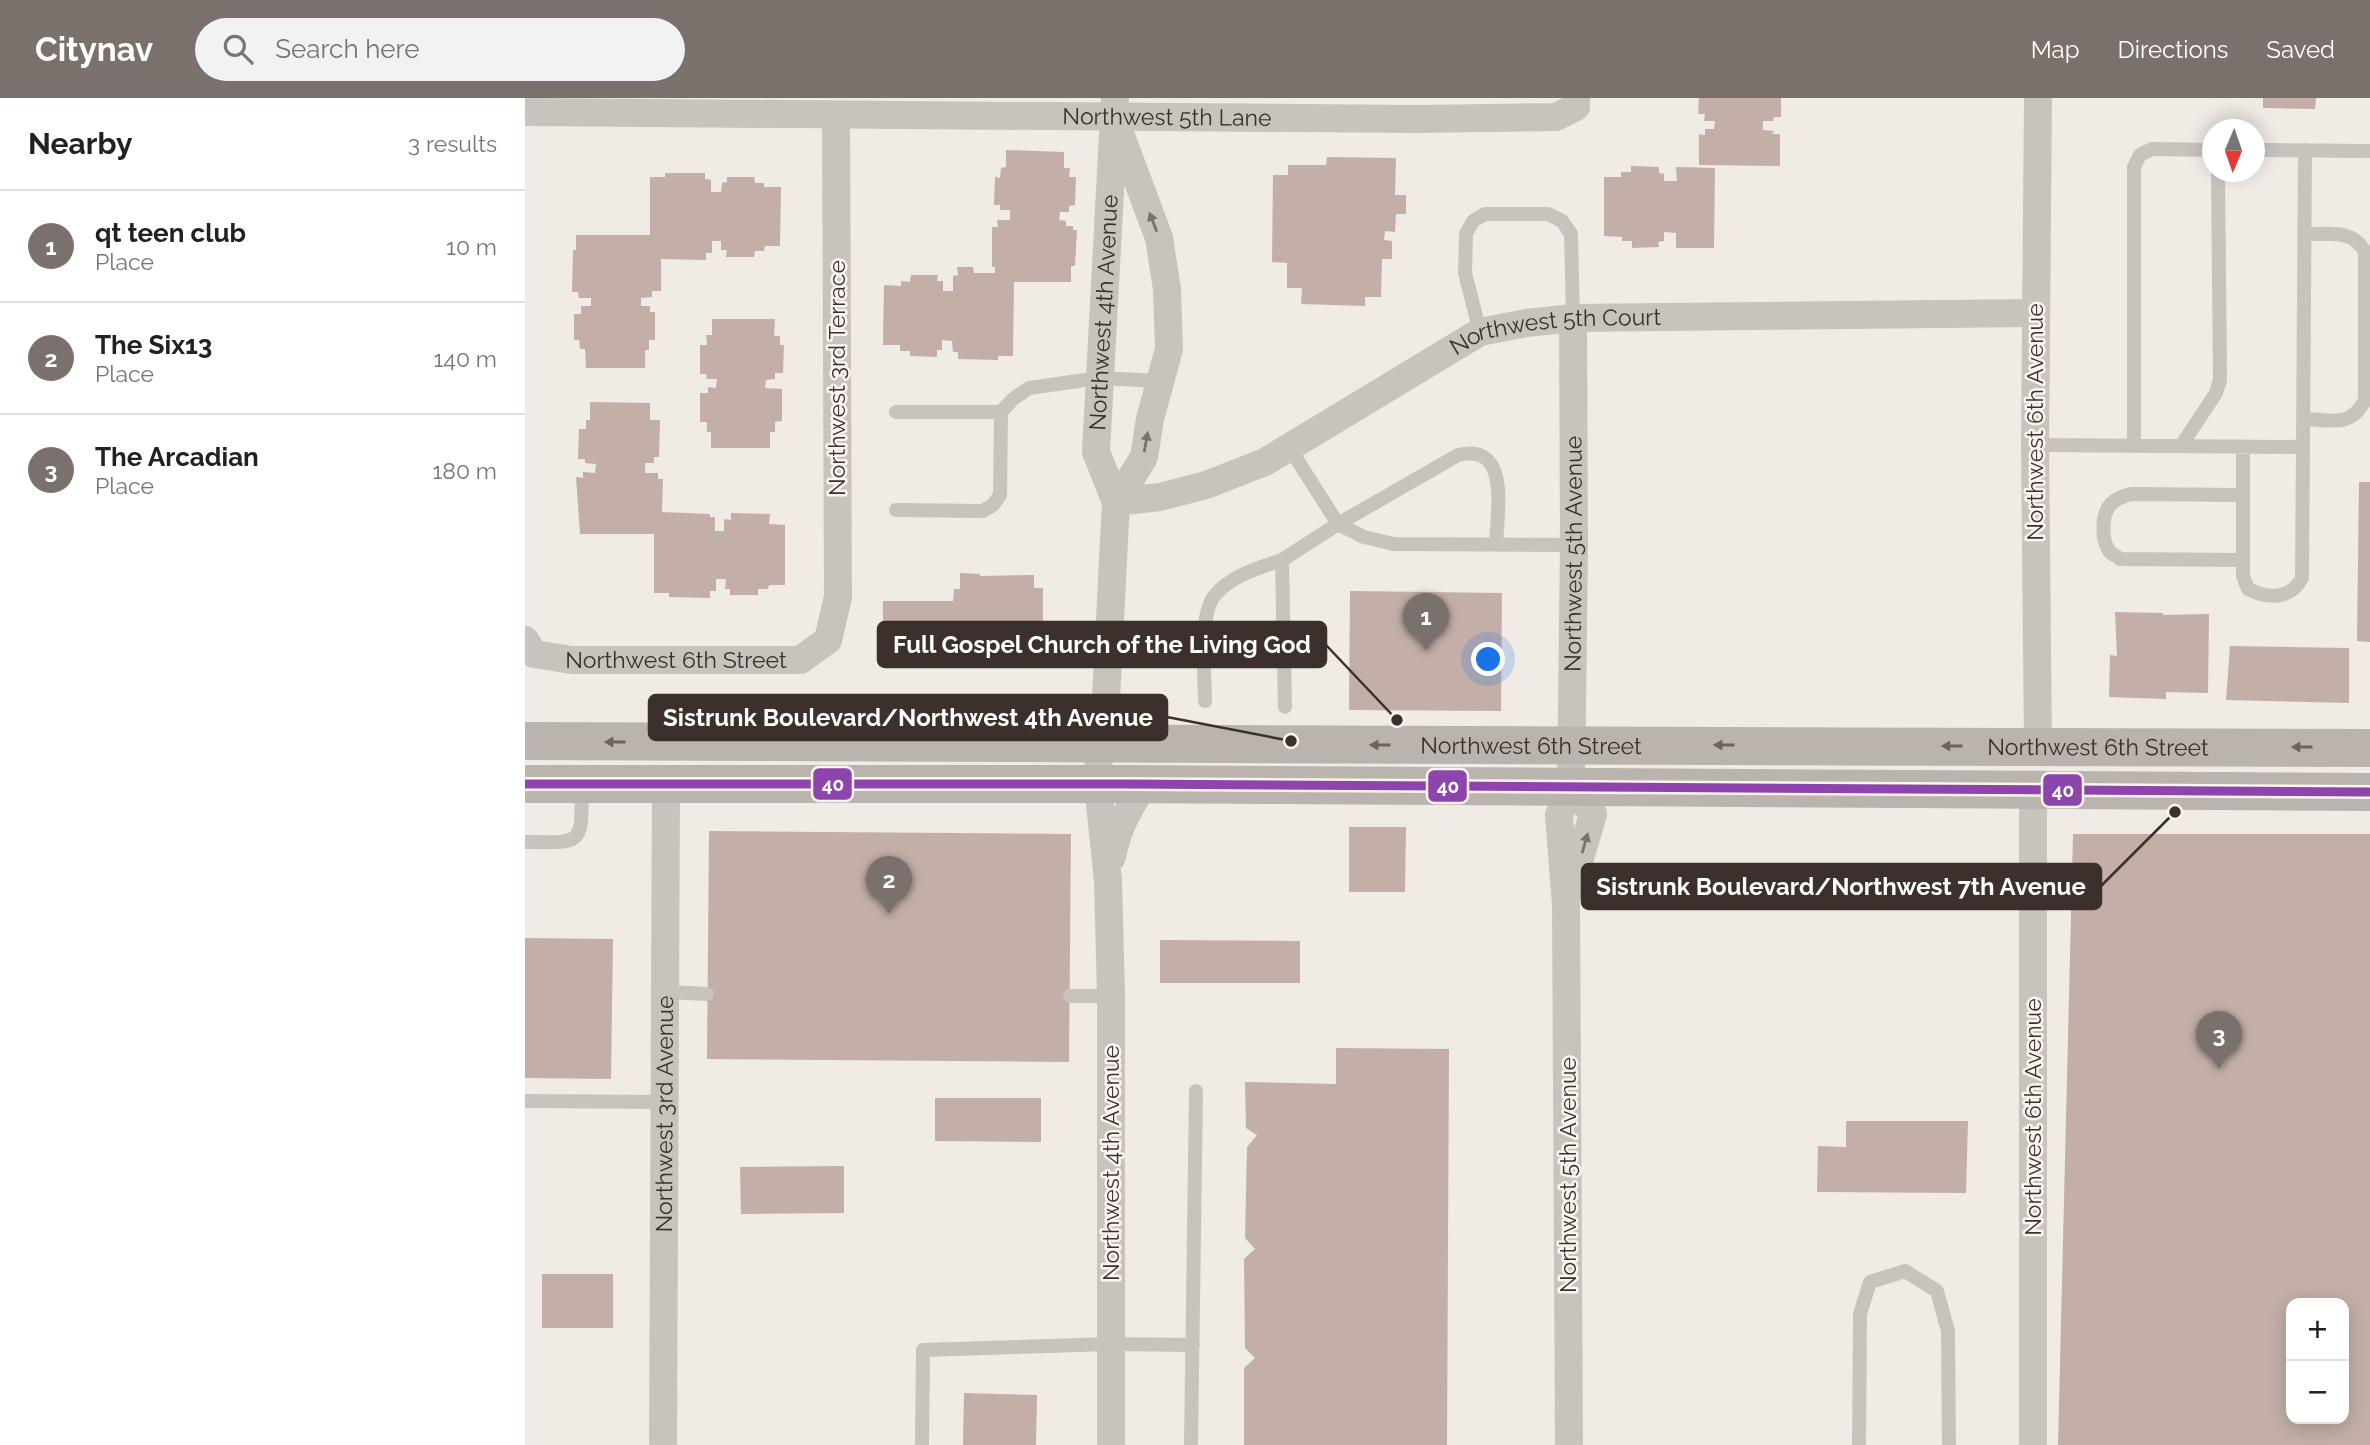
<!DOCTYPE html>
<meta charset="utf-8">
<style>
body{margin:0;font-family:Raleway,sans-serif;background:#f2f2f2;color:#202124}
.controls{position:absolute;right:21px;bottom:21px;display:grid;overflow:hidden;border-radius:14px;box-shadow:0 4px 18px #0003}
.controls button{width:63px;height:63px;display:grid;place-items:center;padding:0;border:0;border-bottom:2px solid #e0e0e0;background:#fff;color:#202124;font:35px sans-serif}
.compass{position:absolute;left:1677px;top:21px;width:63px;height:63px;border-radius:50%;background:#fff;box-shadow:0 4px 18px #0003;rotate:182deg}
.you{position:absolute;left:964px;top:562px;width:24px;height:24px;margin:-18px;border:5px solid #fff;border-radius:50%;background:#1a73e8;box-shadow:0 0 0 10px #1a73e833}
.badge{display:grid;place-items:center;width:46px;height:46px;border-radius:50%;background:#7a716c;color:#fff;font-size:23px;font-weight:700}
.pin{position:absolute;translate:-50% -58px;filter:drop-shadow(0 2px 4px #0008)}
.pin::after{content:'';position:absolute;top:37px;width:24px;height:21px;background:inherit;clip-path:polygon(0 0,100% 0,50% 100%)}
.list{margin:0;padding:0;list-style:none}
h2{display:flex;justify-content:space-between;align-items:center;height:91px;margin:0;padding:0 28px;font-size:30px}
h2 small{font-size:23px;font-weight:400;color:#757577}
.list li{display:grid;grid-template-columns:46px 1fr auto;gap:21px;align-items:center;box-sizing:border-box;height:112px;padding:0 28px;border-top:2px solid #e0e0e0}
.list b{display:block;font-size:26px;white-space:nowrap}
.list p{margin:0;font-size:23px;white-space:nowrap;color:#757577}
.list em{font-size:23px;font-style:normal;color:#757577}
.icon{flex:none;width:38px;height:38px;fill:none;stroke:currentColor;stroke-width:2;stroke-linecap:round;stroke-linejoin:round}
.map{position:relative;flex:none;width:1845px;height:1347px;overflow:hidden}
header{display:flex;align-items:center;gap:42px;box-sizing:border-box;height:98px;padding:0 35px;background:#7a716c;color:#fff}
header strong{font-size:33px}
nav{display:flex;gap:38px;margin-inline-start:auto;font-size:24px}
.search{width:490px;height:63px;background:#f2f2f2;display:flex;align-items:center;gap:18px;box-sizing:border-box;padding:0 24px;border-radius:38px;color:#757577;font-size:26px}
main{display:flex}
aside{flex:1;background:#fff}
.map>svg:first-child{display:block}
</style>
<header>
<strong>Citynav</strong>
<div class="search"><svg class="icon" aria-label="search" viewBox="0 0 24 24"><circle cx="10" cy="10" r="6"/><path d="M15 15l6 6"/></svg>Search here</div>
<nav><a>Map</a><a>Directions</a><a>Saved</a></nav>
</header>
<main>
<aside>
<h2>Nearby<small>3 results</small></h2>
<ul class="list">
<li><span class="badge">1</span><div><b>qt teen club</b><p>Place</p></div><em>10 m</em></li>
<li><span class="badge">2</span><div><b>The Six13</b><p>Place</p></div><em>140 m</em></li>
<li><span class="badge">3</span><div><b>The Arcadian</b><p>Place</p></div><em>180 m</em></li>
</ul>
</aside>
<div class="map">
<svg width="1845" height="1347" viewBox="0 0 1845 1347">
<rect width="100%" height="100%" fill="#f0ebe5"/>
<!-- building -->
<path fill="#c3afa7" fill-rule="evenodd" d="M 1174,0 L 1256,0 L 1256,19 L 1249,19 L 1248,23 L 1238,23 L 1238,32 L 1249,33 L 1247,36 L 1255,36 L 1255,68 L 1174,67 L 1174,36 L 1180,37 L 1180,31 L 1189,31 L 1190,23 L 1179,23 L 1180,16 L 1173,16 Z
M 1738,0 L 1791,0 L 1790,11 L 1738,10 Z
M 481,52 L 539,54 L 539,70 L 545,70 L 544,79 L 551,79 L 550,107 L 544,108 L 544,114 L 535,114 L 534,122 L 541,123 L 541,128 L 548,128 L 548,132 L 552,132 L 550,168 L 546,168 L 546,184 L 489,184 L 488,258 L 473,258 L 473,262 L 433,261 L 433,254 L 428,254 L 427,243 L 417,242 L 417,252 L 412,252 L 412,259 L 385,258 L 385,253 L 375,253 L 375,247 L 358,247 L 359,187 L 376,188 L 376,183 L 385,184 L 386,177 L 413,177 L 412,183 L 418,183 L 418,193 L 428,193 L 428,178 L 433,177 L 432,169 L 448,169 L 449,175 L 470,175 L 470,169 L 467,169 L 467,129 L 473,129 L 472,122 L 485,122 L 485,112 L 475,112 L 475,107 L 469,107 L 470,79 L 475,80 L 476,70 L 481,69 Z
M 802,59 L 871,60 L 870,97 L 881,97 L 881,116 L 871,116 L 870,134 L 860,133 L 859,142 L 867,143 L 867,161 L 857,161 L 856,199 L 840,199 L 840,208 L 776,206 L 777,190 L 762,190 L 762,165 L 747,164 L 748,77 L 763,77 L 763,67 L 801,67 Z
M 1106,68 L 1134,69 L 1134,75 L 1139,76 L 1139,83 L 1152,83 L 1151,69 L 1190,70 L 1189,150 L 1151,150 L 1151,135 L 1139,134 L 1139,143 L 1133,144 L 1134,149 L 1107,150 L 1107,143 L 1097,143 L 1097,139 L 1079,138 L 1079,79 L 1096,79 L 1096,74 L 1106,74 Z
M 140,75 L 180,75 L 180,81 L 186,82 L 186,94 L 196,94 L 197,85 L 202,84 L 202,79 L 229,79 L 230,85 L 239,85 L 239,89 L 256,89 L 255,148 L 240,148 L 239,153 L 230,153 L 229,159 L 201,159 L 202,152 L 196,152 L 196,143 L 187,143 L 187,155 L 181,155 L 181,162 L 136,161 L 136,193 L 127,193 L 127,199 L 116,200 L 116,208 L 125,208 L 125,214 L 130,214 L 130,242 L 124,242 L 124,252 L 120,252 L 120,270 L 61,270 L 60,251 L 55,251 L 54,242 L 49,242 L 49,216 L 56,216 L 56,208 L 66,208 L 66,200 L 54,200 L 53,194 L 47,194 L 48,152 L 51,152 L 51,137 L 125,137 L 125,79 L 140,79 Z
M 187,221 L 250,221 L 249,238 L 255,238 L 255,247 L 259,247 L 258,275 L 250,275 L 250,281 L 241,282 L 240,290 L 257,291 L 257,323 L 250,324 L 250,334 L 245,334 L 245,350 L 186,350 L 186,334 L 182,334 L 182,324 L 175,324 L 175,295 L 183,295 L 183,289 L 191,290 L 192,281 L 182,281 L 181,276 L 175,276 L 175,247 L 182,247 L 181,237 L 187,237 Z
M 65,304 L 125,305 L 125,322 L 135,322 L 134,359 L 129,359 L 129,365 L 120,365 L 120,375 L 133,375 L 133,381 L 138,381 L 137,414 L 185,416 L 185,419 L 190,419 L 190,433 L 199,433 L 199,421 L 206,422 L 206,415 L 245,416 L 244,426 L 260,427 L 260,487 L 244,487 L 243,491 L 233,491 L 233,497 L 205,497 L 205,491 L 200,491 L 201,481 L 191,481 L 191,493 L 185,493 L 185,500 L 144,499 L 144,495 L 129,495 L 129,436 L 55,436 L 51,379 L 58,380 L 58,374 L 70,375 L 71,366 L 60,365 L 60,361 L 53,361 L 54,331 L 61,331 L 61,322 L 65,322 Z
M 1834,384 L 1845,384 L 1845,544 L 1832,543 Z
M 435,475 L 455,476 L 455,478 L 509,477 L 509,490 L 518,490 L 518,532 L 475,531 L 475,539 L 462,539 L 462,552 L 433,552 L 433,569 L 377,570 L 377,556 L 358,555 L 358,503 L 428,503 L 429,491 L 435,491 Z
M 825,493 L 977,495 L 976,613 L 824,612 Z
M 1590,514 L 1638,515 L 1638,517 L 1684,516 L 1683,595 L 1641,594 L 1641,601 L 1584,599 L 1585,557 L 1592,558 Z
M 1705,548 L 1824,550 L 1824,605 L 1701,602 Z
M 824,729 L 881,729 L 880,794 L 824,794 Z
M 184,733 L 546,736 L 544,964 L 182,961 Z
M 1548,736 L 1845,736 L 1845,1347 L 1533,1347 ZM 1766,1205 L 1819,1205 L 1819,1321 L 1766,1321 Z
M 0,840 L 88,841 L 86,981 L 0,980 Z
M 635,842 L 775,843 L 775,885 L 635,885 Z
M 811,950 L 924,951 L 922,1347 L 719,1347 L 719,1270 L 730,1260 L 720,1250 L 719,1161 L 730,1151 L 720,1140 L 722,1049 L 732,1037 L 721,1030 L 720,984 L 811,986 Z
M 410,1000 L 516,1000 L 516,1044 L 410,1043 Z
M 1321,1023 L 1443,1023 L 1441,1095 L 1292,1094 L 1293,1048 L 1321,1049 Z
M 319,1068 L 319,1115 L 216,1116 L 215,1069 Z
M 17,1176 L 88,1176 L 88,1230 L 17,1230 Z
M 439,1295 L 512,1297 L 511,1347 L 438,1347 Z"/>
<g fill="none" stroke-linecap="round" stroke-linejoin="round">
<!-- lane -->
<path stroke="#c9c3be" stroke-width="14" d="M 1730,52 L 1845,53
M 1780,136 C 1803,137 1828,130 1840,154 L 1840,302 C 1826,330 1807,322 1780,321
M 955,234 L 940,175 L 941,136 L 948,123 L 960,116 L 1023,116 L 1037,123 L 1046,136 L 1048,220
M 371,314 L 476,314 L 488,301 L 504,290 L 574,280 L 635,283
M 1510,347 L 1778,349 L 1777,480 C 1765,502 1743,501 1723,491 L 1718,478 L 1718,349
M 1609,348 L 1609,69 L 1615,57 L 1627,51 L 1688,52
M 1656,348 L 1691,295 L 1695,282 L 1693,74
M 764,349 L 813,426 L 839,439 L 869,446 L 1049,447
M 1778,349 L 1780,52
M 371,412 L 458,413 L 468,407 L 475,397 L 476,314
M 1718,462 L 1595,461 C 1592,458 1588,457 1585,454 C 1576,443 1576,416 1586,406 C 1592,400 1599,398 1606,396 L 1718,397
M 680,603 C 680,577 673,517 690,497 C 707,477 734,470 757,462
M 760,609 L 757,462 L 813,426 L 933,357 C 986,344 972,414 971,447
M 0,744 C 60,745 56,747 57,688
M 141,894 L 182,896
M 545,898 L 586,898
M 0,1003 L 140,1004
M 397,1347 L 398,1252 L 586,1246 L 668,1247
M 666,1347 L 671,993
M 1334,1347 L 1335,1216 L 1345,1184 L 1380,1173 L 1412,1193 L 1423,1233 L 1424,1347"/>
<!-- street -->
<g stroke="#c9c3be" stroke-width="28">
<path d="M 1513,0 L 1510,347 L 1513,648"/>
<path id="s1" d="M 0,14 L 890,21 L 1031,19 L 1051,9 L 1051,0"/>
<path id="s2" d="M 591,404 L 635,399 L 681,387 L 740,364 L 955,234 L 1001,225 L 1048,220 L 1509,215"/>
<path d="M 591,404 L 619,359 L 625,321 L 644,251 L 642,191 L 634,140 L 593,30"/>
<path id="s3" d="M 0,542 L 9,556 L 47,562 L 275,562 L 303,542 L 313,499 L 311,17"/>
<path d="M 1508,692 L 1508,1347"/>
<path d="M 587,759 C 592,731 604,710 619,686"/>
<path d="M 1046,791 L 1068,716 L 1046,690"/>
<path id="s4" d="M 138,1347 L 141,687"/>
<path id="s5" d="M 586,1347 L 586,898 L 583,783 L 573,686 L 574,647 L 580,620 L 591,404 L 571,354 L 590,0"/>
<path id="s6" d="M 1044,1347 L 1041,807 L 1034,717 L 1046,690 L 1049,447 L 1048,220"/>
</g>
<!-- secondary -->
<g stroke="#bab3ae" stroke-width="38">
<path id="s7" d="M 0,643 C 615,648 1230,648 1845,650"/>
<path d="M 0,686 L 601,686 L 1845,694"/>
</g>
<defs>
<path id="bus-1" d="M 0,686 L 601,686 L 1845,694"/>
</defs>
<!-- bus-1 casing -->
<use href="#bus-1" stroke="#fbf5ee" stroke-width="14"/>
<!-- bus-1 -->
<use href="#bus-1" stroke="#8e44ad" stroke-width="9"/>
</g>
<!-- one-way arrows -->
<defs><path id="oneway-solid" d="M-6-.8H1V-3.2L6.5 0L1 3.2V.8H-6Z" transform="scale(1.75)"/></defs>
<g fill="#7b726d">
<use href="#oneway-solid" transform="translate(628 124) rotate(-111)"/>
<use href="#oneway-solid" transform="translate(621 344) rotate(-80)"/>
<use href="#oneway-solid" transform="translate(1060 745) rotate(-74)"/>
</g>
<g fill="#6e645f">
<use href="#oneway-solid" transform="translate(90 644) rotate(-180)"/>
<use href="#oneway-solid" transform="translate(855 647) rotate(180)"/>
<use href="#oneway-solid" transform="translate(1199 647) rotate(-180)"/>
<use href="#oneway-solid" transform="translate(1427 648) rotate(-180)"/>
<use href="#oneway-solid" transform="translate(1777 649) rotate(-180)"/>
</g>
<g text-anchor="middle" stroke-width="5" stroke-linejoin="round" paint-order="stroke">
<!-- street labels -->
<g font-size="23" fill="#3b302b" stroke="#fbf5ee">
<text dy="8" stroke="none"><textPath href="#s1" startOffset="642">Northwest 5th Lane</textPath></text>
<text dy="8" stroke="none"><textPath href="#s5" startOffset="1138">Northwest 4th Avenue</textPath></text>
<text dy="8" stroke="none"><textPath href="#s2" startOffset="481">Northwest 5th Court</textPath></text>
<text transform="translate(312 280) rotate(-90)" y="8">Northwest 3rd Terrace</text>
<text transform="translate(1510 324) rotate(-90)" y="8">Northwest 6th Avenue</text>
<text dy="8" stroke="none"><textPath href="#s6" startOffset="894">Northwest 5th Avenue</textPath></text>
<text dy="8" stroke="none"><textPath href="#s3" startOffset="159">Northwest 6th Street</textPath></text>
<text dy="8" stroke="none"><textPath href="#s7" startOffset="1006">Northwest 6th Street</textPath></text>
<text dy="8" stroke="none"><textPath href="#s7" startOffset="1573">Northwest 6th Street</textPath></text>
<text dy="8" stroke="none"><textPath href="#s4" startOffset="331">Northwest 3rd Avenue</textPath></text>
<text transform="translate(1508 1019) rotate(-90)" y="8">Northwest 6th Avenue</text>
<text transform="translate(586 1065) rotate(-90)" y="8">Northwest 4th Avenue</text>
<text transform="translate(1043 1077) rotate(-90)" y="8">Northwest 5th Avenue</text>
</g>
</g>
<!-- callouts -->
<path fill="none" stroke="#3b302b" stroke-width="2.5" d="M872 622L801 547M766 643L642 619M1650 714L1576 788"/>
<g fill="#3b302b" stroke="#fbf5ee" stroke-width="2.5">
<circle cx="872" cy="622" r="7"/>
<circle cx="766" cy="643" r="7"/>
<circle cx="1650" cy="714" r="7"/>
</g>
<g fill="#3b302b" stroke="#3b302b" stroke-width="2.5">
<rect x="353" y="524" width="448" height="45" rx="7"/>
<rect x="124" y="597" width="518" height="45" rx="7"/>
<rect x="1057" y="766" width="519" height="45" rx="7"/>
</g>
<g font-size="24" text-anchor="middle" font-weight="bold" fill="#fff">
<text x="577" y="555">Full Gospel Church of the Living God</text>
<text x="383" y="628">Sistrunk Boulevard/Northwest 4th Avenue</text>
<text x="1316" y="797">Sistrunk Boulevard/Northwest 7th Avenue</text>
</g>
<g stroke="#fbf5ee" stroke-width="2.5">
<rect x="287" y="669" width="41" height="34" rx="7" fill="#8e44ad"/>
<rect x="902" y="671" width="41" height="34" rx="7" fill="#8e44ad"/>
<rect x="1517" y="675" width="41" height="34" rx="7" fill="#8e44ad"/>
</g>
<g font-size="19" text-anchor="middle" font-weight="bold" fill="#fff">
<text x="308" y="693">40</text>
<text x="923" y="695">40</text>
<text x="1538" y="699">40</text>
</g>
</svg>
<div class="controls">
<button>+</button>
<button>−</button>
</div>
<svg class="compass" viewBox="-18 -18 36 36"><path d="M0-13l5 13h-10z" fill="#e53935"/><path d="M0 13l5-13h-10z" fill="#757577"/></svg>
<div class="you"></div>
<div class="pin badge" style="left:901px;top:553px">1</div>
<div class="pin badge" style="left:364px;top:816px">2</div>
<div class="pin badge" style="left:1694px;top:971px">3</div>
</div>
</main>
